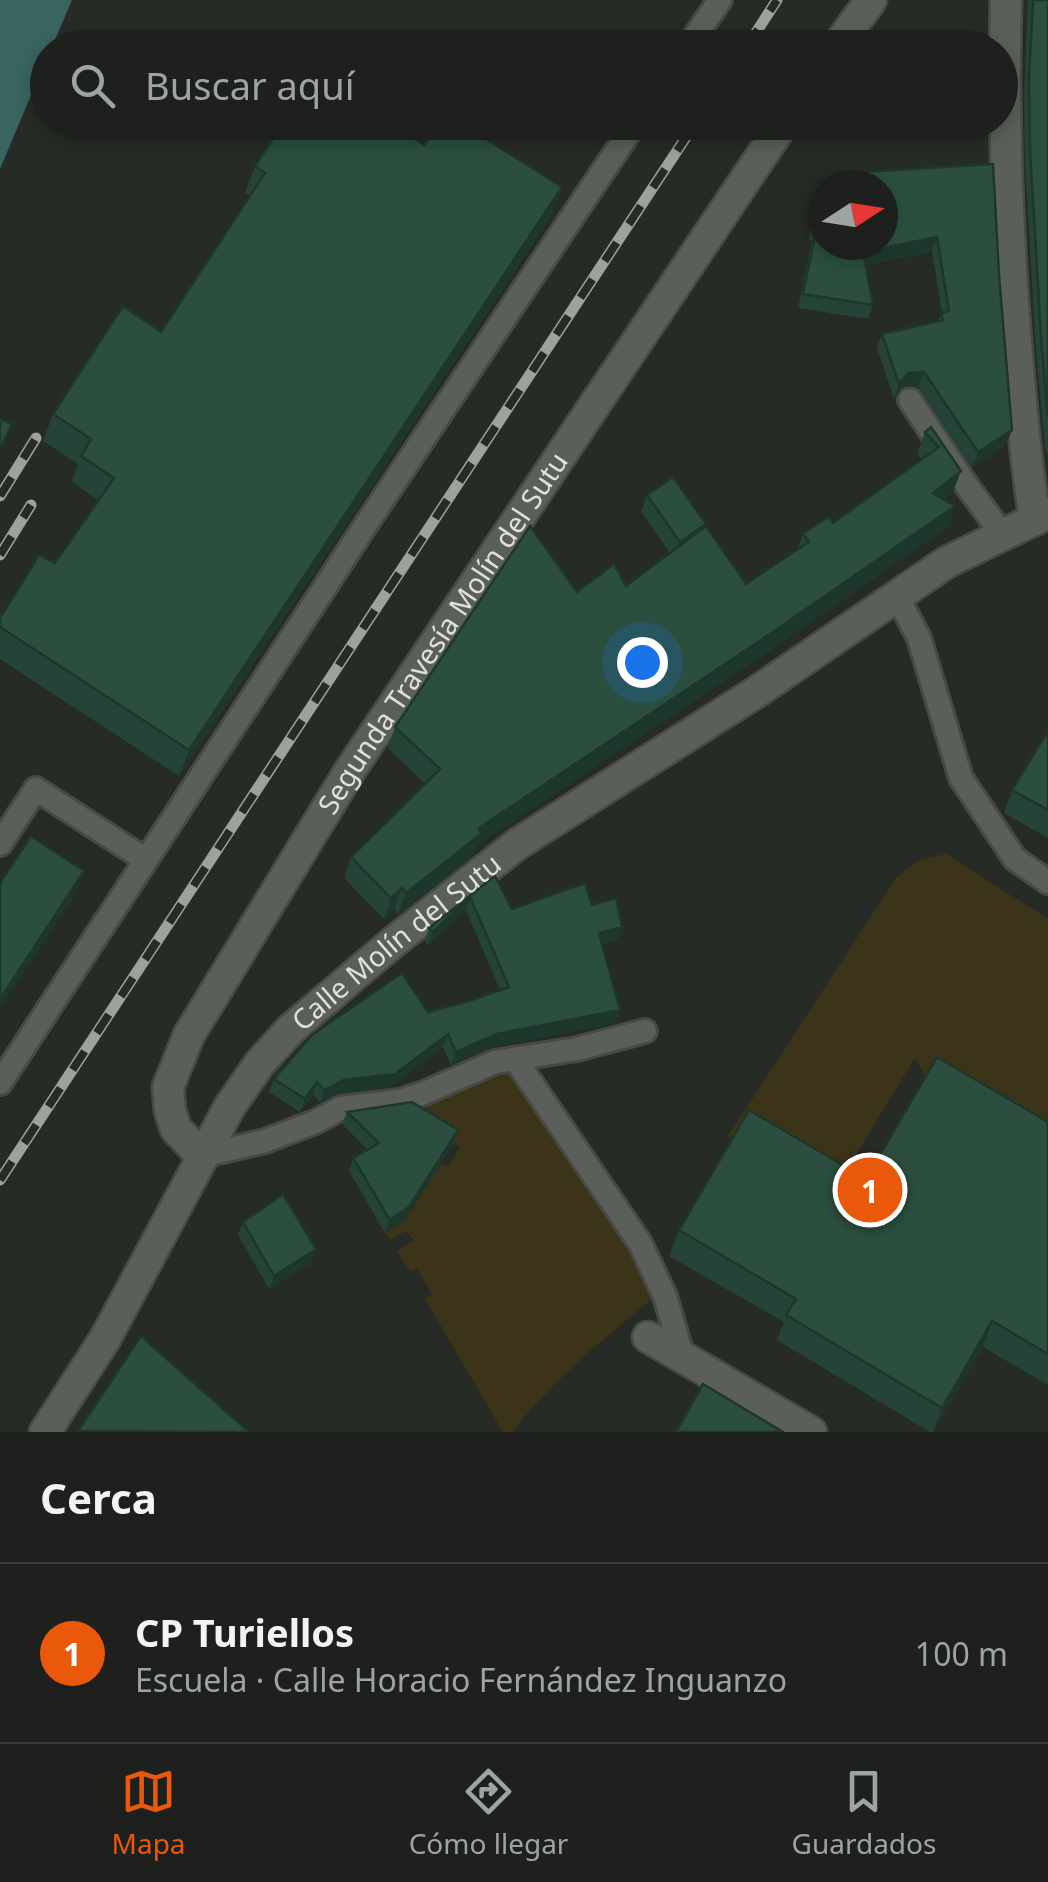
<!DOCTYPE html>
<html lang="es">
<meta charset="utf-8">
<style>
body{margin:0;font-family:"Noto Sans",sans-serif;background:#252825;color:#f1f3f6}
.compass{position:absolute;left:808px;top:170px;width:90px;height:90px;border-radius:50%;background:#1d201c;box-shadow:0 5px 15px #0003;rotate:78deg}
.you{position:absolute;left:642px;top:662px;width:35px;height:35px;margin:-25px;border:8px solid #fff;border-radius:50%;background:#1a73e8;box-shadow:0 0 0 15px #1a73e833}
.badge{display:grid;place-items:center;width:65px;height:65px;border-radius:50%;background:#ea580c;color:#fff;font-size:32px;font-weight:700}
.pin{position:absolute;translate:-50% -50%;border:5px solid #fff;box-shadow:0 2px 10px #0006}
.list{margin:0;padding:0;list-style:none}
h2{display:flex;justify-content:space-between;align-items:center;height:130px;margin:0;padding:0 40px;font-size:42px}
h2 small{font-size:32px;font-weight:400;color:#a0a3a3}
.list li{display:grid;grid-template-columns:65px 1fr auto;gap:30px;align-items:center;box-sizing:border-box;height:180px;padding:0 40px;border-top:2px solid #3b3e3b}
.list b{display:block;font-size:38px;white-space:nowrap}
.list p{margin:0;font-size:32px;white-space:nowrap;color:#a0a3a3}
.list em{font-size:32px;font-style:normal;color:#a0a3a3}
.icon{flex:none;width:55px;height:55px;fill:none;stroke:currentColor;stroke-width:2;stroke-linecap:round;stroke-linejoin:round}
.map{position:relative;flex:none;width:1048px;height:1432px;overflow:hidden}
.search{position:absolute;background:#1d201c;box-shadow:0 5px 15px #0003;left:30px;right:30px;top:30px;height:110px;display:flex;align-items:center;gap:25px;box-sizing:border-box;padding:0 35px;border-radius:55px;color:#a0a3a3;font-size:38px}
.sheet{height:310px;background:#1d201c}
nav{display:flex;justify-content:space-around;align-items:center;box-sizing:border-box;height:140px;border-top:2px solid #3b3e3b;background:#1d201c;font-size:28px;color:#a0a3a3}
nav a{display:grid;justify-items:center;gap:5px}
nav .on{color:#ea580c}
.map>svg:first-child{display:block}
</style>
<div class="map">
<svg width="1048" height="1432" viewBox="0 0 1048 1432">
<rect width="100%" height="100%" fill="#272b26"/>
<!-- green -->
<path fill="#3c3419" d="M 946,854 L 1048,919 L 1048,1153 L 928,1082 L 915,1058 L 834,1191 L 728,1136 L 896,878 L 918,861 Z
M 500,1071 L 510,1073 L 521,1083 L 640,1256 L 656,1295 C 607,1337 552,1379 513,1432 L 503,1432 L 425,1299 L 432,1294 L 417,1268 L 410,1272 L 397,1251 L 414,1240 L 406,1231 L 390,1240 L 385,1233 L 406,1219 L 441,1163 L 448,1167 L 460,1147 L 401,1111 C 436,1103 465,1081 500,1071 Z"/>
<!-- water -->
<path fill="#396460" d="M 0,0 L 72,0 L 52,47 L 48,48 L 47,57 L 0,169 Z"/>
<g fill="none" stroke-linecap="round" stroke-linejoin="round">
<defs>
<path id="lane" d="M 687,48 L 720,0
M 910,400 L 967,486 L 1003,535
M 897,596 L 919,638 L 961,778 L 1015,859 L 1048,882
M 0,844 L 36,789 L 146,860
M 515,1059 L 640,1243 L 665,1296 L 683,1358
M 0,1083 L 363,529 L 636,122
M 202,1156 L 265,1141 L 315,1122 L 341,1108 L 400,1101 L 424,1093 L 495,1062 L 577,1049 L 645,1031"/>
<g id="street">
<path d="M 1006,0 C 1003,110 1007,220 1015,329 C 1020,393 1025,456 1035,520"/>
<path d="M 836,48 L 871,0"/>
<path id="s1" d="M 202,1156 L 176,1129 L 170,1111 L 168,1087 L 189,1035 L 351,769 L 784,122"/>
<path d="M 648,1337 L 811,1432"/>
<path id="s2" d="M 45,1432 L 105,1339 L 230,1106 L 260,1063 L 291,1029 L 391,944 L 516,845 L 758,691 L 947,562 L 1048,513"/>
</g>
</defs>
<!-- lane casing -->
<use href="#lane" stroke="#464945" stroke-width="28"/>
<!-- street casing -->
<use href="#street" stroke="#464945" stroke-width="35"/>
<!-- lane -->
<use href="#lane" stroke="#5b5f5a" stroke-width="22"/>
<!-- street -->
<use href="#street" stroke="#5b5f5a" stroke-width="30"/>
<defs>
<path id="rail" d="M 746,48 L 777,0
M 0,496 L 36,438
M 0,555 L 31,505
M 0,1180 L 696,122"/>
</defs>
<!-- rail casing -->
<use href="#rail" stroke="#9ea29e" stroke-width="11"/>
<!-- rail -->
<use href="#rail" stroke="#272b26" stroke-width="8" stroke-dasharray="22" stroke-linecap="butt"/>
</g>
<!-- wall -->
<path fill="#254336" d="M 1028,0 L 1048,0 L 1048,456 L 1045,449 L 1036,351 L 1025,164 L 1024,93 Z
M 497,136 L 492,143 L 553,213 L 179,776 L 0,659 L 0,618 L 55,563 L 99,501 L 72,482 L 78,464 L 43,441 L 53,414 L 161,332 L 250,196 L 245,193 L 255,166 Z
M 993,164 L 1006,445 L 972,467 L 918,386 L 903,387 L 894,399 L 877,348 L 882,334 L 938,321 L 942,313 L 932,252 L 865,265 L 873,305 L 868,319 L 798,308 L 812,241 L 809,240 L 814,202 L 820,187 L 823,245 L 883,185 L 841,185 L 845,173 Z
M 931,427 L 953,492 L 944,499 L 948,527 L 762,656 L 477,845 L 474,855 L 398,914 L 394,909 L 384,919 L 344,878 L 351,857 L 425,784 L 388,748 L 395,727 L 577,592 L 626,586 L 670,553 L 641,511 L 647,495 L 704,528 L 746,584 L 797,550 L 803,533 L 833,523 L 922,459 L 917,454 L 925,432 Z
M 1048,731 L 1048,838 L 1004,813 L 1012,790 Z
M 495,876 L 512,909 L 592,905 L 622,927 L 618,940 L 602,944 L 616,1023 L 493,1047 L 451,1065 L 443,1047 L 390,1087 L 339,1093 L 320,1102 L 313,1095 L 300,1112 L 269,1092 L 274,1079 L 428,1012 L 469,1001 L 500,990 L 466,910 L 428,945 L 425,941 L 429,928 Z
M 347,1112 L 454,1143 L 404,1220 L 385,1233 L 349,1171 L 353,1158 L 368,1150 L 342,1124 Z
M 1048,1122 L 1048,1385 L 983,1347 L 933,1432 L 930,1432 L 777,1340 L 784,1322 L 669,1256 L 679,1230 L 866,1179 Z
M 243,1222 L 311,1263 L 269,1289 L 238,1235 Z"/>
<!-- shaded-wall -->
<path fill="#1e372c" d="M 498,122 L 502,122 L 497,136 L 477,166 L 486,139 Z
M 562,187 L 553,213 L 179,776 L 189,750 Z
M 937,237 L 932,252 L 858,266 L 863,252 Z
M 924,372 L 918,386 L 903,387 L 894,399 L 899,384 L 908,373 Z
M 1012,430 L 1006,445 L 972,467 L 978,452 Z
M 961,471 L 953,492 L 926,514 L 933,493 Z
M 955,506 L 948,527 L 762,656 L 477,845 L 474,855 L 398,914 L 406,893 L 479,828 Z
M 706,524 L 700,540 L 674,558 L 680,542 Z
M 84,871 L 75,895 L 0,1009 L 0,999 Z
M 402,888 L 394,909 L 384,919 L 391,898 Z
M 470,897 L 466,910 L 428,945 L 433,932 Z
M 622,927 L 618,940 L 595,945 L 599,933 Z
M 620,1010 L 616,1023 L 493,1047 L 451,1065 L 456,1052 L 497,1034 Z
M 448,1034 L 443,1047 L 390,1087 L 339,1093 L 320,1102 L 324,1090 Z
M 317,1082 L 313,1095 L 300,1112 L 305,1099 Z
M 458,1130 L 454,1143 L 404,1220 L 385,1233 L 390,1220 Z
M 316,1249 L 311,1263 L 269,1289 L 274,1276 Z
M 992,1321 L 983,1347 L 933,1432 L 942,1408 Z"/>
<!-- building -->
<path fill="#2b4e3f" stroke="#1e372c" stroke-width="2.5" d="M 1033,0 L 1048,0 L 1048,417 L 1041,337 L 1030,150 L 1029,79 Z
M 284,122 L 390,122 L 424,145 L 440,122 L 498,122 L 486,139 L 562,187 L 189,750 L 0,627 L 0,618 L 39,555 L 55,563 L 114,478 L 81,456 L 91,439 L 53,414 L 123,306 L 161,332 L 265,173 L 255,166 Z
M 993,164 L 999,275 L 1012,430 L 978,452 L 924,372 L 908,373 L 899,384 L 882,334 L 943,320 L 941,313 L 949,311 L 937,237 L 863,252 L 873,305 L 803,294 L 817,226 L 815,226 L 820,187 L 823,188 L 823,245 L 883,245 L 883,185 L 845,185 L 845,173 Z
M 0,419 L 12,424 L 0,449 Z
M 931,427 L 961,471 L 933,493 L 955,506 L 770,634 L 479,828 L 481,834 L 406,893 L 402,888 L 391,898 L 351,857 L 440,769 L 395,727 L 530,526 L 577,592 L 614,564 L 626,586 L 706,526 L 746,584 L 809,542 L 803,533 L 828,517 L 833,523 L 939,447 L 925,432 Z
M 673,477 L 706,524 L 680,542 L 647,495 Z
M 1048,731 L 1048,810 L 1012,790 Z
M 31,836 L 84,871 L 0,999 L 0,883 Z
M 495,876 L 512,909 L 585,883 L 592,905 L 616,898 L 622,927 L 599,933 L 620,1010 L 497,1034 L 456,1052 L 448,1034 L 395,1074 L 344,1080 L 324,1090 L 317,1082 L 305,1099 L 274,1079 L 312,1035 L 402,973 L 428,1012 L 469,1001 L 509,987 L 470,897 L 433,932 L 429,928 Z
M 937,1057 L 1048,1122 L 1048,1354 L 992,1321 L 942,1408 L 786,1315 L 796,1299 L 679,1230 L 749,1110 L 866,1179 Z
M 412,1102 L 458,1130 L 409,1207 L 390,1220 L 353,1158 L 379,1143 L 347,1112 Z
M 283,1194 L 316,1249 L 274,1276 L 243,1222 Z
M 141,1336 L 249,1432 L 78,1431 Z
M 703,1384 L 783,1432 L 676,1432 Z"/>
<g text-anchor="middle" stroke-width="8" stroke-linejoin="round" paint-order="stroke">
<!-- street labels -->
<g font-size="28" fill="#dee1de" stroke="#272b26">
<text dy="10" stroke="none"><textPath href="#s1" startOffset="612">Segunda Travesía Molín del Sutu</textPath></text>
<text dy="10" stroke="none"><textPath href="#s2" startOffset="610">Calle Molín del Sutu</textPath></text>
</g>
</g>
</svg>
<svg class="compass" viewBox="-18 -18 36 36"><path d="M0-13l5 13h-10z" fill="#e53935"/><path d="M0 13l5-13h-10z" fill="#a0a3a3"/></svg>
<div class="you"></div>
<div class="pin badge" style="left:870px;top:1190px">1</div>
<div class="search"><svg class="icon" aria-label="search" viewBox="0 0 24 24"><circle cx="10" cy="10" r="6"/><path d="M15 15l6 6"/></svg>Buscar aquí</div>
</div>
<section class="sheet">
<h2>Cerca<small></small></h2>
<ul class="list">
<li><span class="badge">1</span><div><b>CP Turiellos</b><p>Escuela · Calle Horacio Fernández Inguanzo</p></div><em>100 m</em></li>
</ul>
</section>
<nav>
<a class="on"><svg class="icon" aria-label="map" viewBox="0 0 24 24"><path d="M3 6l6-2 6 2 6-2v14l-6 2-6-2-6 2zM9 4v14M15 6v14"/></svg>Mapa</a>
<a><svg class="icon" aria-label="directions" viewBox="0 0 24 24"><path d="M12 3l9 9-9 9-9-9zM9 14v-3h6M13 9l2 2-2 2"/></svg>Cómo llegar</a>
<a><svg class="icon" aria-label="saved" viewBox="0 0 24 24"><path d="M7 4h10v16l-5-4-5 4z"/></svg>Guardados</a>
</nav>
